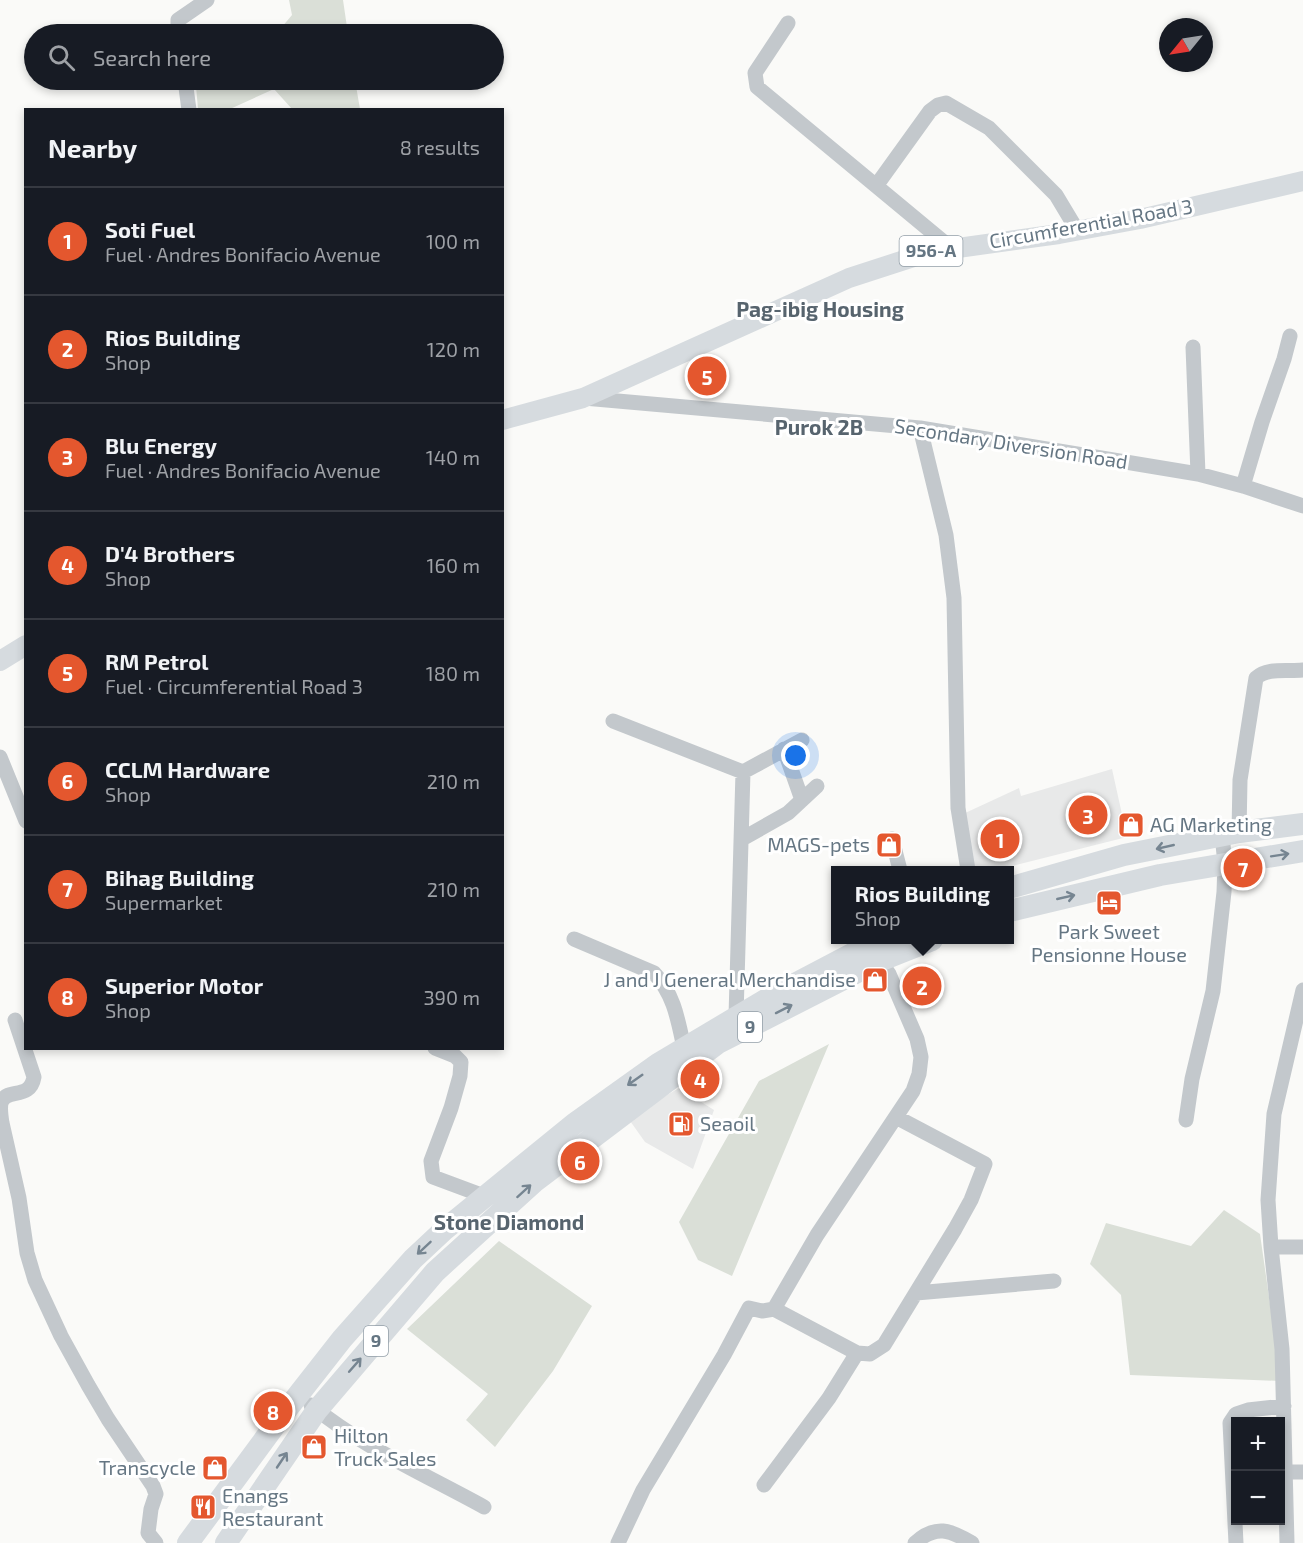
<!DOCTYPE html>
<meta charset="utf-8">
<style>
body{margin:0;font-family:"Exo 2",sans-serif;background:#20242c;color:#f1f3f6}
.controls{position:absolute;right:18px;bottom:18px;display:grid;overflow:hidden;border-radius:0px;box-shadow:0 3px 9px #0003}
.controls button{width:54px;height:54px;display:grid;place-items:center;padding:0;border:0;border-bottom:2px solid #363941;background:#171b24;color:#f1f3f6;font:30px sans-serif}
.compass{position:absolute;left:1159px;top:18px;width:54px;height:54px;border-radius:50%;background:#171b24;box-shadow:0 3px 9px #0003;rotate:240deg}
.you{position:absolute;left:796px;top:756px;width:21px;height:21px;margin:-15px;border:4px solid #fff;border-radius:50%;background:#1a73e8;box-shadow:0 0 0 9px #1a73e833}
.badge{display:grid;place-items:center;width:39px;height:39px;border-radius:50%;background:#e4572e;color:#fff;font-size:20px;font-weight:700}
.pin{position:absolute;translate:-50% -50%;border:3px solid #fff;box-shadow:0 2px 6px #0006}
.popup{position:absolute;left:831px;top:866px;width:183px;height:78px;box-sizing:border-box;display:grid;place-content:center;border-radius:0px;background:#171b24;filter:drop-shadow(0 2px 4px #0005);font-size:20px;white-space:nowrap;color:#9ea1a6}
.popup b{font-size:22px;color:#f1f3f6}
.popup::after{content:'';position:absolute;left:50%;top:100%;margin-left:-12px;border:12px solid transparent;border-top-color:#171b24}
.list{margin:0;padding:0;list-style:none}
h2{display:flex;justify-content:space-between;align-items:center;height:78px;margin:0;padding:0 24px;font-size:26px}
h2 small{font-size:20px;font-weight:400;color:#9ea1a6}
.list li{display:grid;grid-template-columns:39px 1fr auto;gap:18px;align-items:center;box-sizing:border-box;height:108px;padding:0 24px;border-top:2px solid #363941}
.list b{display:block;font-size:22px;white-space:nowrap}
.list p{margin:0;font-size:20px;white-space:nowrap;color:#9ea1a6}
.list em{font-size:20px;font-style:normal;color:#9ea1a6}
.icon{flex:none;width:33px;height:33px;fill:none;stroke:currentColor;stroke-width:2;stroke-linecap:round;stroke-linejoin:round}
.map{position:relative;flex:none;width:1303px;height:1543px;overflow:hidden}
.search{position:absolute;background:#171b24;box-shadow:0 3px 9px #0003;left:24px;top:24px;width:480px;height:66px;display:flex;align-items:center;gap:15px;box-sizing:border-box;padding:0 21px;border-radius:33px;color:#9ea1a6;font-size:22px}
.panel{position:absolute;background:#171b24;box-shadow:0 3px 9px #0003;left:24px;top:108px;width:480px;height:942px;border-radius:0px}
.map>svg:first-child{display:block}
</style>
<div class="map">
<svg width="1303" height="1543" viewBox="0 0 1303 1543">
<rect width="100%" height="100%" fill="#fafaf8"/>
<!-- built -->
<path fill="#e8e9e9" d="M 1112,769 L 1127,837 L 996,870 L 972,870 L 963,814 L 1019,788 L 1021,796 Z
M 679,1088 L 714,1110 L 693,1169 L 645,1142 L 628,1118 Z"/>
<!-- green -->
<path fill="#dadfd7" d="M 289,0 L 343,0 L 348,34 L 276,34 L 292,15 Z
M 208,80 L 355,80 L 360,109 L 292,109 L 274,89 L 230,109 L 198,109 L 196,86 Z
M 829,1044 L 732,1276 L 698,1260 L 679,1222 L 759,1081 Z
M 1224,1210 L 1260,1234 L 1281,1381 L 1130,1375 L 1121,1295 L 1090,1264 L 1106,1223 L 1191,1246 Z
M 499,1241 L 592,1306 L 553,1371 L 495,1447 L 466,1420 L 488,1394 L 407,1329 Z"/>
<g fill="none" stroke-linecap="round" stroke-linejoin="round">
<!-- minor -->
<path stroke="#c3c8cc" stroke-width="15" d="M 788,23 L 755,73 L 757,87 L 951,248
M 178,34 L 178,20 L 207,0
M 185,80 L 189,110
M 876,186 L 930,111 L 938,105 L 946,103 L 989,128 L 1056,195 L 1077,230
M 1193,347 L 1198,474
M 584,398 L 920,428 L 1198,474 L 1243,486 L 1303,506
M 920,428 L 946,535 L 954,598 L 958,808 L 968,870
M 1243,486 L 1262,422 L 1284,359 L 1290,336
M 613,721 L 743,772 L 736,1016
M 784,749 L 802,800
M 0,757 L 26,821
M 743,772 L 802,740
M 1239,832 L 1240,780 L 1256,678 C 1268,667 1287,672 1303,670
M 742,839 L 788,813 L 817,786
M 892,839 L 900,870
M 574,939 L 654,973 C 674,994 678,1020 684,1048
M 15,1020 L 34,1077 C 30,1101 6,1087 1,1103 C 0,1108 1,1117 2,1123 L 19,1198 L 27,1253 L 35,1280 L 61,1336 L 88,1385 L 108,1419 L 153,1486 L 156,1494 L 151,1509 L 148,1533 L 156,1543
M 435,1048 L 455,1056 L 461,1062 L 460,1076 L 451,1108 L 431,1161 L 433,1177 L 484,1196
M 1186,1120 L 1192,1079 L 1213,991 L 1224,892 L 1225,864 L 1222,835
M 1271,1247 L 1303,1247
M 916,1293 L 1054,1281
M 774,1309 L 817,1235 L 913,1091 L 919,1074 L 921,1057 L 917,1039 L 889,974 L 876,955
M 311,1405 C 362,1447 426,1475 484,1507
M 1286,1472 L 1303,1472
M 764,1485 L 829,1398 L 857,1353 L 870,1354 L 884,1345 L 955,1229 L 971,1200 L 985,1164 L 896,1117
M 618,1543 L 643,1490 L 724,1355 L 749,1308 L 762,1311 L 774,1309 L 857,1353
M 915,1543 C 936,1524 950,1530 972,1543
M 1236,1543 L 1230,1423 L 1236,1414 L 1248,1410 L 1284,1406
M 1287,1543 L 1282,1349 L 1271,1247 L 1268,1200 L 1274,1114 L 1303,990"/>
<!-- major -->
<path stroke="#d6dbdf" stroke-width="20" d="M 502,420 L 583,398 L 849,278 L 929,252 L 1059,234 L 1140,219 L 1303,181
M 0,661 L 26,645"/>
<!-- highway -->
<path stroke="#d6dbdf" stroke-width="22" d="M 1009,888 L 1124,855 L 1239,832 L 1303,824
M 1009,911 L 1160,875 L 1303,851
M 188,1543 L 284,1413 L 342,1339 L 413,1259 L 444,1230 L 574,1124 L 658,1064 L 772,996 L 871,944 L 887,940
M 226,1543 L 317,1410 L 435,1272 L 534,1182 L 718,1043 L 879,961 L 932,940"/>
</g>
<!-- one-way arrows -->
<defs><path id="oneway-shaft" d="M-6 0H5M1.5-3L5.5 0L1.5 3" fill="none" stroke-width="1.6" stroke-linecap="round" stroke-linejoin="round" transform="scale(1.5)"/></defs>
<g stroke="#768591">
<use href="#oneway-shaft" transform="translate(1165 847) rotate(167)"/>
<use href="#oneway-shaft" transform="translate(1280 855) rotate(-9)"/>
<use href="#oneway-shaft" transform="translate(1066 897) rotate(-13)"/>
<use href="#oneway-shaft" transform="translate(784 1009) rotate(-27)"/>
<use href="#oneway-shaft" transform="translate(635 1080) rotate(145)"/>
<use href="#oneway-shaft" transform="translate(524 1191) rotate(-42)"/>
<use href="#oneway-shaft" transform="translate(424 1248) rotate(137)"/>
<use href="#oneway-shaft" transform="translate(355 1365) rotate(-49)"/>
<use href="#oneway-shaft" transform="translate(282 1460) rotate(-56)"/>
</g>
<!-- icons -->
<defs>
<symbol id="shop-square" viewBox="-11 -11 22 22"><rect x="-9" y="-9" width="18" height="18" rx="4" fill="#e4572e" stroke="#fff"/><path d="M-5-2.5h2.3a2.7 3.5 0 0 1 5.4 0H5L5.5 6h-11ZM-1.5-2.5h3a1.5 2.3 0 0 0-3 0Z" fill="#fff"/></symbol>
<symbol id="hotel-square" viewBox="-11 -11 22 22"><rect x="-9" y="-9" width="18" height="18" rx="4" fill="#e4572e" stroke="#fff"/><path d="M-6-4.5h1.5V1H6V5H4.5V3h-9V5H-6ZM-4 0a1.8 1.8 0 1 1 3.6 0ZM.5 0V-2.5h3Q6-2.5 6 0Z" fill="#fff"/></symbol>
<symbol id="fuel-square" viewBox="-11 -11 22 22"><rect x="-9" y="-9" width="18" height="18" rx="4" fill="#e4572e" stroke="#fff"/><path d="M-5.5-6h7V0h2V4h1.3V-2.5L3-4.5l.8-.8L6-3V5H2.5V1h-1V6h-7ZM-4.2-4.7v3.2H.2V-4.7Z" fill="#fff"/></symbol>
<symbol id="restaurant-square" viewBox="-11 -11 22 22"><rect x="-9" y="-9" width="18" height="18" rx="4" fill="#e4572e" stroke="#fff"/><path d="M-5-6h1v4h1v-4h1v4h1v-4h1v5L-1.5 .5V6h-2V.5L-5-1ZM5-6V6H3V1.5H1.5Q1.5-4 5-6Z" fill="#fff"/></symbol>
</defs>
<g fill-rule="evenodd">
<use href="#shop-square" x="1116" y="810" width="30" height="30"/>
<use href="#shop-square" x="874" y="830" width="30" height="30"/>
<use href="#hotel-square" x="1094" y="888" width="30" height="30"/>
<use href="#shop-square" x="860" y="965" width="30" height="30"/>
<use href="#fuel-square" x="666" y="1109" width="30" height="30"/>
<use href="#shop-square" x="299" y="1432" width="30" height="30"/>
<use href="#shop-square" x="200" y="1453" width="30" height="30"/>
<use href="#restaurant-square" x="188" y="1492" width="30" height="30"/>
</g>
<g text-anchor="middle" stroke-width="6" stroke-linejoin="round" paint-order="stroke">
<!-- shield labels -->
<g fill="#fff" stroke="#939fa8" stroke-width="1.5">
<rect x="899.5" y="236" width="63" height="30" rx="4.5"/>
<rect x="738" y="1012" width="24" height="30" rx="4.5"/>
<rect x="364" y="1326" width="24" height="30" rx="4.5"/>
</g>
<g font-size="18" font-weight="bold" fill="#657683">
<text x="931" y="257">956-A</text>
<text x="750" y="1033">9</text>
<text x="376" y="1347">9</text>
</g>
<!-- street labels -->
<g font-size="20" fill="#657683" stroke="#fff">
<text transform="translate(1091 224) rotate(-10)" y="7">Circumferential Road 3</text>
<text transform="translate(1011 444) rotate(9)" y="7">Secondary Diversion Road</text>
</g>
<!-- poi labels -->
<g font-size="20" fill="#657683" stroke="#fff" text-anchor="start">
<text x="1150" y="832">AG Marketing</text>
<text x="870" y="852" text-anchor="end">MAGS-pets</text>
<text x="1109" y="939" text-anchor="middle">Park Sweet<tspan x="1109" dy="23">Pensionne House</tspan></text>
<text x="856" y="987" text-anchor="end">J and J General Merchandise</text>
<text x="700" y="1131">Seaoil</text>
<text x="334" y="1443">Hilton<tspan x="334" dy="23">Truck Sales</tspan></text>
<text x="196" y="1475" text-anchor="end">Transcycle</text>
<text x="222" y="1503">Enangs<tspan x="222" dy="23">Restaurant</tspan></text>
</g>
<!-- neighbourhood labels -->
<g font-size="21" font-weight="bold" fill="#57646e" stroke="#fff">
<text x="820" y="317">Pag-ibig Housing</text>
<text x="819" y="435">Purok 2B</text>
<text x="509" y="1230">Stone Diamond</text>
</g>
</g>
</svg>
<div class="controls">
<button>+</button>
<button>−</button>
</div>
<svg class="compass" viewBox="-18 -18 36 36"><path d="M0-13l5 13h-10z" fill="#e53935"/><path d="M0 13l5-13h-10z" fill="#9ea1a6"/></svg>
<div class="you"></div>
<div class="pin badge" style="left:1000px;top:839px">1</div>
<div class="pin badge" style="left:922px;top:986px">2</div>
<div class="popup"><b>Rios Building</b>Shop</div>
<div class="pin badge" style="left:1088px;top:815px">3</div>
<div class="pin badge" style="left:700px;top:1079px">4</div>
<div class="pin badge" style="left:707px;top:376px">5</div>
<div class="pin badge" style="left:580px;top:1161px">6</div>
<div class="pin badge" style="left:1243px;top:868px">7</div>
<div class="pin badge" style="left:273px;top:1411px">8</div>
<div class="search"><svg class="icon" aria-label="search" viewBox="0 0 24 24"><circle cx="10" cy="10" r="6"/><path d="M15 15l6 6"/></svg>Search here</div>
<section class="panel">
<h2>Nearby<small>8 results</small></h2>
<ul class="list">
<li><span class="badge">1</span><div><b>Soti Fuel</b><p>Fuel · Andres Bonifacio Avenue</p></div><em>100 m</em></li>
<li><span class="badge">2</span><div><b>Rios Building</b><p>Shop</p></div><em>120 m</em></li>
<li><span class="badge">3</span><div><b>Blu Energy</b><p>Fuel · Andres Bonifacio Avenue</p></div><em>140 m</em></li>
<li><span class="badge">4</span><div><b>D'4 Brothers</b><p>Shop</p></div><em>160 m</em></li>
<li><span class="badge">5</span><div><b>RM Petrol</b><p>Fuel · Circumferential Road 3</p></div><em>180 m</em></li>
<li><span class="badge">6</span><div><b>CCLM Hardware</b><p>Shop</p></div><em>210 m</em></li>
<li><span class="badge">7</span><div><b>Bihag Building</b><p>Supermarket</p></div><em>210 m</em></li>
<li><span class="badge">8</span><div><b>Superior Motor</b><p>Shop</p></div><em>390 m</em></li>
</ul>
</section>
</div>
